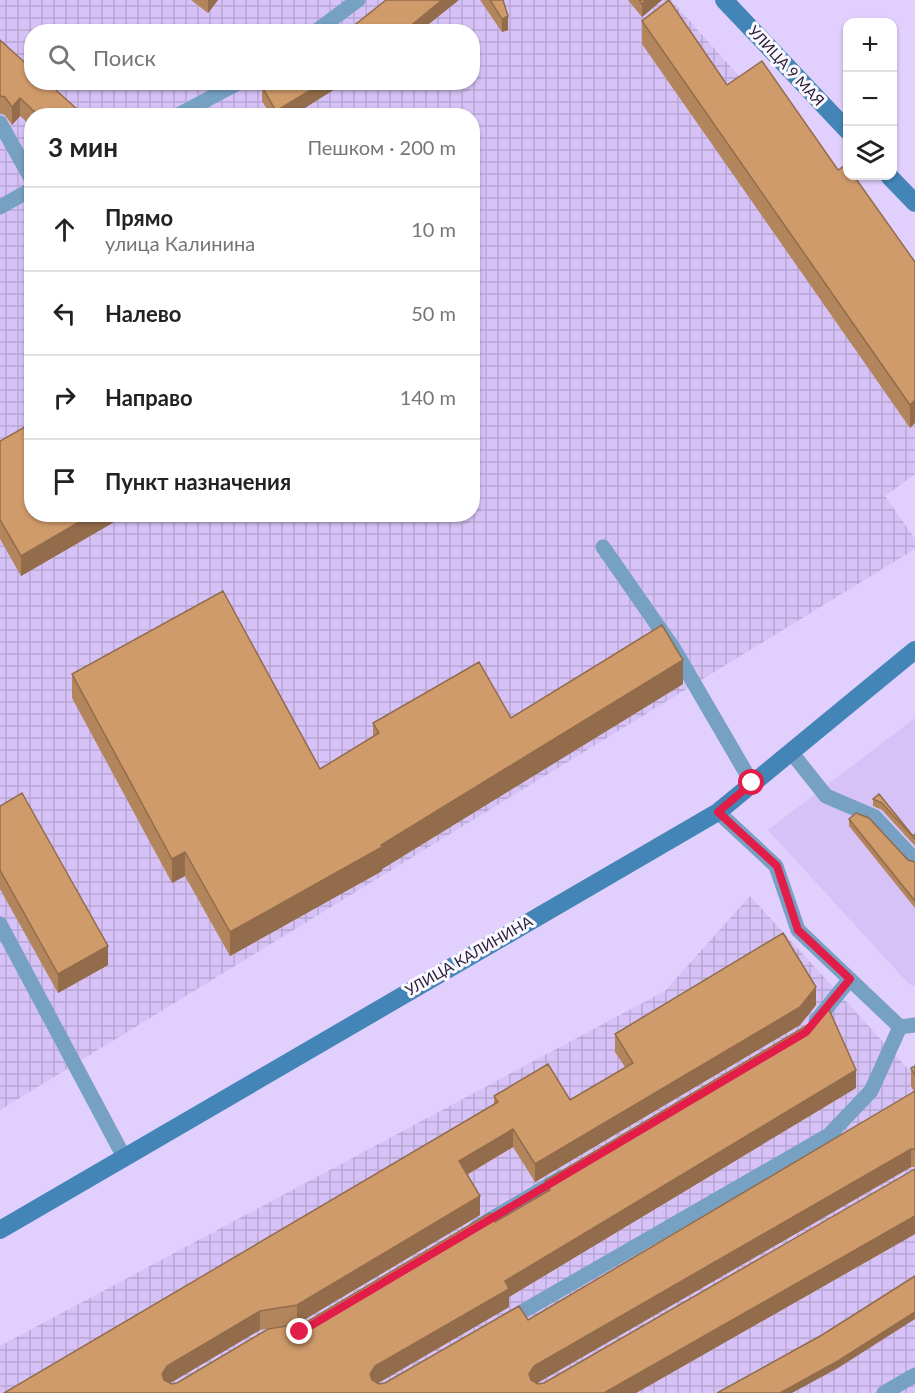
<!DOCTYPE html>
<html lang="ru">
<meta charset="utf-8">
<style>
body{margin:0;font-family:Lato,sans-serif;background:#f2f2f2;color:#222}
.controls{position:absolute;right:18px;top:18px;display:grid;overflow:hidden;border-radius:12px;box-shadow:0 2px 4px #0004}
.controls button{width:54px;height:54px;display:grid;place-items:center;padding:0;border:0;border-bottom:2px solid #e0e0e0;background:#fff;color:#222;font:30px sans-serif}
.stop{position:absolute;width:18px;height:18px;margin:-14px;border:4px solid #e11d48;border-radius:50%;background:#fff}
.stop.end{background:#e11d48;border-color:#fff;box-shadow:0 2px 6px #0008}
.list{margin:0;padding:0;list-style:none}
h2{display:flex;justify-content:space-between;align-items:center;height:78px;margin:0;padding:0 24px;font-size:26px}
h2 small{font-size:20px;font-weight:400;color:#767676}
.list li{display:grid;grid-template-columns:39px 1fr auto;gap:18px;align-items:center;box-sizing:border-box;height:84px;padding:0 24px;border-top:2px solid #e0e0e0}
.list b{display:block;font-size:22px;white-space:nowrap}
.list p{margin:0;font-size:20px;white-space:nowrap;color:#767676}
.list em{font-size:20px;font-style:normal;color:#767676}
.icon{flex:none;width:33px;height:33px;fill:none;stroke:currentColor;stroke-width:2;stroke-linecap:round;stroke-linejoin:round}
.map{position:relative;flex:none;width:915px;height:1393px;overflow:hidden}
.search{position:absolute;background:#fff;box-shadow:0 2px 4px #0004;left:24px;top:24px;width:456px;height:66px;display:flex;align-items:center;gap:15px;box-sizing:border-box;padding:0 21px;border-radius:24px;color:#767676;font-size:22px}
.panel{position:absolute;background:#fff;box-shadow:0 2px 4px #0004;left:24px;top:108px;width:456px;height:414px;border-radius:24px}
.map>svg:first-child{display:block}
</style>
<div class="map">
<svg width="915" height="1393" viewBox="0 0 915 1393">
<defs>
<pattern id="industrial-grid" width="8" height="8" patternUnits="userSpaceOnUse" patternTransform="scale(1.5)"><rect width="8" height="8" fill="#d6c2f6"/><path d="M0 4h8M4 0v8" fill="none" stroke="#b8a6d4"/></pattern>
</defs>
<rect width="100%" height="100%" fill="#e1cffe"/>
<!-- built -->
<path fill="#d6c2f6" d="M 915,718 L 915,986 L 908,983 L 768,830 Z"/>
<!-- industrial -->
<path fill="url(#industrial-grid)" fill-rule="evenodd" d="M 0,0 L 671,0 L 915,274 L 915,474 L 885,496 L 915,539 L 915,549 L 0,1110 ZM 32,32 L 472,32 L 472,82 L 32,82 ZM 32,116 L 472,116 L 472,514 L 32,514 Z
M 750,896 L 908,1069 L 915,1064 L 915,1393 L 0,1393 L 0,1346 L 665,991 Z"/>
<g fill="none" stroke-linecap="round" stroke-linejoin="round">
<!-- lane -->
<path stroke="#77a1c3" stroke-width="15" d="M 315,32 L 358,0
M 176,116 L 240,82
M 0,123 L 32,180
M 0,207 L 32,189
M 603,547 L 674,649 L 752,783
M 791,752 L 826,796 L 875,817 L 915,860
M 718,812 L 776,866 L 798,930 L 900,1027 L 915,1025
M 0,924 L 124,1157
M 816,1021 L 850,979
M 476,1228 L 561,1178
M 506,1321 L 829,1135 L 871,1091 L 900,1027
M 884,1393 L 915,1375"/>
<!-- secondary -->
<path stroke="#4285b6" stroke-width="18" d="M 724,0 L 848,131
M 889,176 L 915,203
M 0,1230 L 718,812 L 915,650"/>
</g>
<!-- wall -->
<path fill="#b3855c" d="M 191,0 L 218,0 L 208,13 Z
M 480,0 L 503,0 L 508,30 L 502,32 Z
M 628,0 L 662,0 L 642,17 Z
M 642,21 L 727,85 L 838,170 L 915,262 L 910,428 L 642,44 Z
M 0,40 L 78,116 L 32,116 L 32,127 L 20,116 L 12,125 L 5,115 L 0,113 Z
M 270,82 L 346,82 L 292,116 L 271,116 L 262,101 L 262,87 Z
M 0,441 L 121,514 L 121,518 L 21,576 L 0,539 Z
M 72,674 L 320,769 L 373,737 L 373,723 L 511,718 L 683,684 L 382,869 L 382,871 L 230,956 L 185,876 L 172,883 L 72,698 Z
M 879,794 L 913,836 L 915,834 L 915,846 L 882,810 L 873,806 L 873,799 Z
M 0,806 L 108,965 L 58,993 L 0,889 Z
M 849,819 L 908,860 L 915,862 L 915,908 L 849,826 Z
M 816,1005 L 800,1025 L 535,1182 L 513,1147 L 467,1175 L 480,1215 L 297,1324 L 260,1330 L 170,1383 L 172,1384 L 177,1383 L 305,1323 L 495,1222 L 545,1193 L 545,1181 L 856,1088 L 509,1297 L 509,1307 L 378,1383 L 379,1384 L 385,1383 L 528,1320 L 914,1092 L 911,1086 L 911,1068 L 915,1066 L 915,1167 L 911,1167 L 537,1383 L 538,1384 L 544,1383 L 915,1169 L 915,1234 L 636,1393 L 4,1393 L 494,1105 L 494,1096 L 570,1100 L 625,1067 L 615,1052 L 615,1034 Z"/>
<!-- shaded-wall -->
<path fill="#926c4b" d="M 208,0 L 218,0 L 208,13 Z
M 442,0 L 459,0 L 419,32 L 403,32 Z
M 646,0 L 662,0 L 642,17 L 642,4 Z
M 508,16 L 508,30 L 502,32 L 502,19 Z
M 324,82 L 346,82 L 292,116 L 276,116 L 276,111 Z
M 20,98 L 20,116 L 12,125 L 12,107 Z
M 915,400 L 915,423 L 910,428 L 910,405 Z
M 93,514 L 121,514 L 121,518 L 21,576 L 21,556 Z
M 683,660 L 683,684 L 382,869 L 382,871 L 230,956 L 230,932 L 381,845 Z
M 185,852 L 185,876 L 172,883 L 172,859 Z
M 108,946 L 108,965 L 58,993 L 58,974 Z
M 816,987 L 816,1005 L 800,1025 L 535,1182 L 535,1164 Z
M 856,1070 L 856,1088 L 509,1297 L 509,1307 L 375,1385 L 370,1392 L 370,1374 L 375,1366 L 505,1281 Z
M 513,1129 L 513,1147 L 459,1179 L 459,1161 Z
M 911,1149 L 911,1167 L 534,1385 L 529,1392 L 529,1374 L 534,1366 Z
M 480,1196 L 480,1215 L 297,1324 L 297,1305 Z
M 915,1216 L 915,1234 L 636,1393 L 604,1393 Z
M 260,1311 L 260,1330 L 167,1385 L 162,1393 L 162,1374 L 167,1366 Z
M 915,1312 L 915,1319 L 838,1368 L 792,1393 L 780,1393 Z"/>
<!-- building -->
<path fill="#d09b6b" stroke="#926c4b" stroke-width="1.5" d="M 386,0 L 442,0 L 403,32 L 354,32 L 351,28 Z
M 490,0 L 503,0 L 508,16 L 502,19 Z
M 639,0 L 646,0 L 642,4 Z
M 669,0 L 727,85 L 762,61 L 838,170 L 847,164 L 848,176 L 854,176 L 915,262 L 915,400 L 910,405 L 642,21 Z
M 0,40 L 32,69 L 32,82 L 47,82 L 78,110 L 73,116 L 39,116 L 20,98 L 12,107 L 5,97 L 0,96 Z
M 270,82 L 324,82 L 276,111 L 262,87 Z
M 32,423 L 32,514 L 93,514 L 21,556 L 0,520 L 0,441 Z
M 223,591 L 320,769 L 379,733 L 373,723 L 479,662 L 511,718 L 662,625 L 683,660 L 381,845 L 382,847 L 230,932 L 185,852 L 172,859 L 72,674 Z
M 22,793 L 108,946 L 58,974 L 0,870 L 0,806 Z
M 879,794 L 913,836 L 915,834 L 915,839 L 882,803 L 873,799 Z
M 856,813 L 869,818 L 908,860 L 915,862 L 915,901 L 849,819 Z
M 783,933 L 816,987 L 800,1007 L 535,1164 L 513,1129 L 459,1161 L 480,1196 L 297,1305 L 260,1311 L 167,1366 L 162,1374 L 164,1380 L 172,1384 L 177,1383 L 268,1329 L 305,1323 L 490,1213 L 495,1222 L 550,1190 L 545,1181 L 811,1023 L 827,1005 L 856,1070 L 505,1281 L 509,1289 L 375,1366 L 370,1374 L 372,1380 L 379,1384 L 385,1383 L 519,1306 L 528,1320 L 915,1091 L 915,1149 L 911,1149 L 534,1366 L 529,1374 L 531,1380 L 538,1384 L 544,1383 L 915,1169 L 915,1216 L 604,1393 L 4,1393 L 498,1102 L 494,1096 L 548,1064 L 570,1100 L 633,1063 L 615,1034 Z
M 915,1066 L 915,1076 L 911,1068 Z
M 915,1276 L 915,1312 L 838,1361 L 780,1393 L 717,1393 L 822,1335 Z"/>
<g fill="none" stroke-linecap="round" stroke-linejoin="round">
<!-- route -->
<path stroke="#e11d48" stroke-width="8" d="M 300,1332 L 806,1032 L 850,979 L 798,930 L 777,866 L 718,812 L 752,783"/>
</g>
<g text-anchor="middle" stroke-width="6" stroke-linejoin="round" paint-order="stroke">
<!-- street labels -->
<g font-size="15" fill="#281f35" stroke="#fbf8ff">
<text transform="translate(786 66) rotate(47)" y="5">УЛИЦА 9 МАЯ</text>
<text transform="translate(469 956) rotate(-30)" y="5">УЛИЦА КАЛИНИНА</text>
</g>
</g>
</svg>
<div class="controls">
<button>+</button>
<button>−</button>
<button><svg class="icon" aria-label="layers" viewBox="0 0 24 24"><path d="M12 4l9 5-9 5-9-5zM3 14l9 5 9-5"/></svg></button>
</div>
<div class="stop" style="left:752px;top:783px"></div>
<div class="stop end" style="left:300px;top:1332px"></div>
<div class="search"><svg class="icon" aria-label="search" viewBox="0 0 24 24"><circle cx="10" cy="10" r="6"/><path d="M15 15l6 6"/></svg>Поиск</div>
<section class="panel">
<h2>3 мин<small>Пешком · 200 m</small></h2>
<ul class="list">
<li><svg class="icon" aria-label="ahead" viewBox="0 0 24 24"><path d="M12 20V5M6 11l6-6 6 6"/></svg><div><b>Прямо</b><p>улица Калинина</p></div><em>10 m</em></li>
<li><svg class="icon" aria-label="left" viewBox="0 0 24 24"><path d="M17 20v-9H6M10 6l-5 5 5 5"/></svg><div><b>Налево</b></div><em>50 m</em></li>
<li><svg class="icon" aria-label="right" viewBox="0 0 24 24"><path d="M7 20v-9h11M14 6l5 5-5 5"/></svg><div><b>Направо</b></div><em>140 m</em></li>
<li><svg class="icon" aria-label="arrive" viewBox="0 0 24 24"><path d="M6 21V4h12l-3 4 3 4H6"/></svg><div><b>Пункт назначения</b></div></li>
</ul>
</section>
</div>
